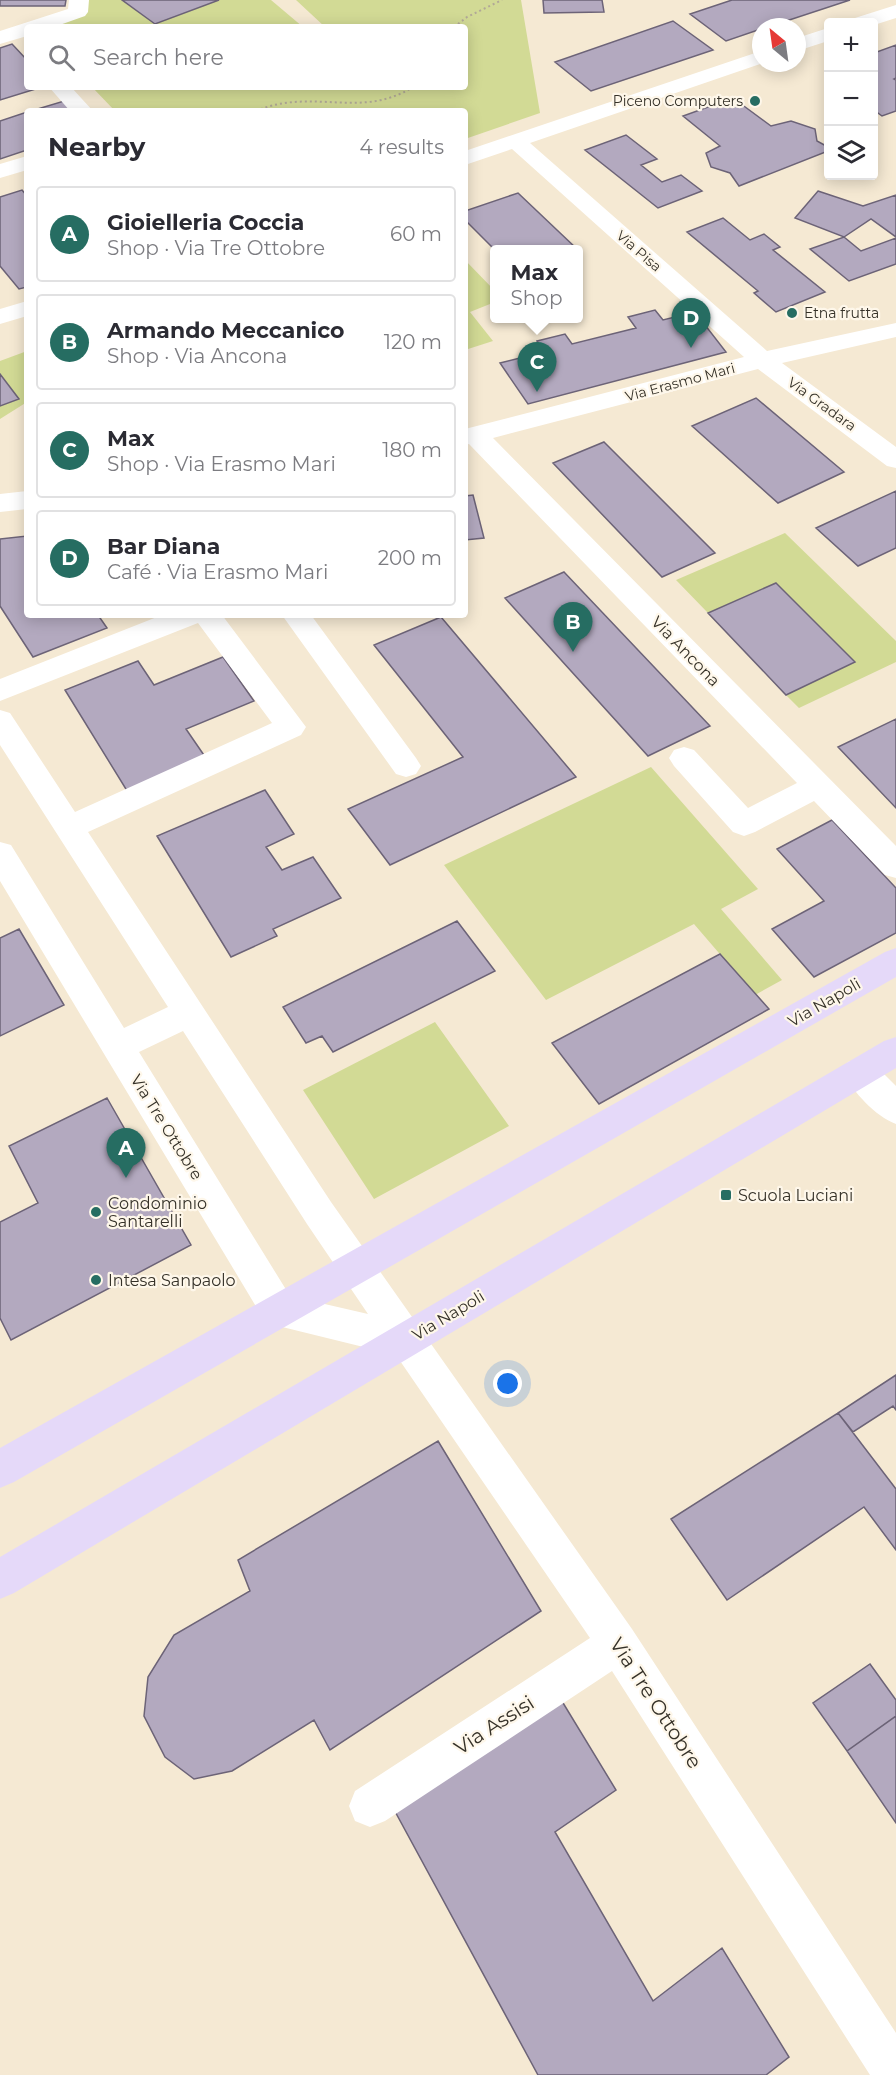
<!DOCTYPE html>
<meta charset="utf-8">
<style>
body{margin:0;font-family:Montserrat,sans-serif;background:#f7f7f7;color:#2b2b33}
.controls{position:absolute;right:18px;top:18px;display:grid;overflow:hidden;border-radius:6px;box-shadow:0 3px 15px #0003}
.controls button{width:54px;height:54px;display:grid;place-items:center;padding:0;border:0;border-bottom:2px solid #e1e1e2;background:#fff;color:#2b2b33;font:30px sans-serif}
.compass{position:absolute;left:752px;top:18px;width:54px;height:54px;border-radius:50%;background:#fff;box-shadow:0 3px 15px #0003;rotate:331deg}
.you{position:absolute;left:508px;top:1384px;width:21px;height:21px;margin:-15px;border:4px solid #fff;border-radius:50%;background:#1a73e8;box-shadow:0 0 0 9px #1a73e833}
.badge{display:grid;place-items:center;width:39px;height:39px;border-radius:50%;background:#266d62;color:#fff;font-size:20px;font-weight:700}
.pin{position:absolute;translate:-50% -50px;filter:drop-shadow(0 2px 3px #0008)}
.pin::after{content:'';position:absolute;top:32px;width:21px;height:18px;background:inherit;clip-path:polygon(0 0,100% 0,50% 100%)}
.popup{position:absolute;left:490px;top:245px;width:93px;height:78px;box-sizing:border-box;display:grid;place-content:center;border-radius:6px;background:#fff;filter:drop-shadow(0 2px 4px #0005);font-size:20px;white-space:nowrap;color:#7c7c81}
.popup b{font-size:22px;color:#2b2b33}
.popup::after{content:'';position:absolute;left:50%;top:100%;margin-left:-12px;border:12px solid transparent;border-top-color:#fff}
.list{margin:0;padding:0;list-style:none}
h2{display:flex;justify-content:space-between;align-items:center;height:78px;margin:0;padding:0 24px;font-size:26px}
h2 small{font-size:20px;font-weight:400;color:#7c7c81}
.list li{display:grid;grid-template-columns:39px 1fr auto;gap:18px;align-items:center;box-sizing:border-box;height:96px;margin:0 12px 12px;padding:0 12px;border:2px solid #e1e1e2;border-radius:6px}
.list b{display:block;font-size:22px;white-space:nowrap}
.list p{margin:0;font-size:20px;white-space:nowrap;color:#7c7c81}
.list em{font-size:20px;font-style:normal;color:#7c7c81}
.icon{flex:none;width:33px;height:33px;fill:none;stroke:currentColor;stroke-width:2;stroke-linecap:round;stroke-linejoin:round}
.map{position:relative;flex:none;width:896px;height:2075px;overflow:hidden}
.search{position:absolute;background:#fff;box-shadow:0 3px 15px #0003;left:24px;top:24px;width:444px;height:66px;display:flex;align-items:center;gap:15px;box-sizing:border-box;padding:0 21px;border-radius:6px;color:#7c7c81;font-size:22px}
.panel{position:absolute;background:#fff;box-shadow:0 3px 15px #0003;left:24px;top:108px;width:444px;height:510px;border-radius:6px}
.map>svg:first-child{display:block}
</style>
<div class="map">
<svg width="896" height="2075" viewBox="0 0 896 2075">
<rect width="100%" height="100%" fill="#f5e9d3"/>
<!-- green -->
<path fill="#d2da95" d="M 85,0 L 122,0 L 155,24 L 219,0 L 271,0 L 303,27 L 48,27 Z
M 296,0 L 521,0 L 540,113 L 465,139 L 465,111 L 115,111 L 92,87 L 465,87 L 465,27 L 325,27 Z
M 465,260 L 495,291 L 495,302 L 470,312 L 493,341 L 465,350 Z
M 27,351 L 27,402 L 0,419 L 0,406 L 18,399 L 0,374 L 0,361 Z
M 785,533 L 896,641 L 896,662 L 799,708 L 786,695 L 855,662 L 776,583 L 708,613 L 676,580 Z
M 651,767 L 758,889 L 721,909 L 782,980 L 755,995 L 694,924 L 546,1000 L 444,865 Z
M 435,1022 L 509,1126 L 374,1199 L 303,1090 Z"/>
<!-- building -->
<path fill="#b3a9bf" stroke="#6c6377" stroke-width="1.5" d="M 0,0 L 66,0 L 65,6 L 0,6 Z
M 122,0 L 219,0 L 155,24 Z
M 543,0 L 602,0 L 604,12 L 544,13 Z
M 732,0 L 850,0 L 768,27 L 761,27 L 761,29 L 726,41 L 690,14 Z
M 673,21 L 713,50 L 591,91 L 555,62 Z
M 12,44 L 27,60 L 27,87 L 42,87 L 0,100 L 0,48 Z
M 896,45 L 896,78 L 894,79 L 896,80 L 896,111 L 882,116 L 874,110 L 874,53 Z
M 733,98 L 771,126 L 791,121 L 815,129 L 817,141 L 828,147 L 828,151 L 739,186 L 730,173 L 711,167 L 706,153 L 720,146 L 683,116 Z
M 64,101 L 74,111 L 31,111 Z
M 27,112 L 27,150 L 0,159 L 0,121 Z
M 626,135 L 657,159 L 641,165 L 662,182 L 681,175 L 702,191 L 658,208 L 585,150 Z
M 22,190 L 27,196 L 27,287 L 19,289 L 0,266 L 0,197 Z
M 818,191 L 863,206 L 896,195 L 896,237 L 871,219 L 844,237 L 795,218 Z
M 518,193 L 577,249 L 495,250 L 465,220 L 465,211 Z
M 723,218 L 750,240 L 764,234 L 780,247 L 773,250 L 825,292 L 776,312 L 754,293 L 758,291 L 687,232 Z
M 844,237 L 861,251 L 896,238 L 896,264 L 849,281 L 810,249 Z
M 655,310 L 663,320 L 695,312 L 726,352 L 528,404 L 500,363 L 544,352 L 537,341 L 565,334 L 572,344 L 636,328 L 628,317 Z
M 0,374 L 19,399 L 0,406 Z
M 756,398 L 844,472 L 778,503 L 692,426 Z
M 604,442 L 715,553 L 662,577 L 553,463 Z
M 896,491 L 896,548 L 858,566 L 816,528 Z
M 473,495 L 484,538 L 465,540 L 465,496 Z
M 27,536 L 27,615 L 98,615 L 107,628 L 33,657 L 0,606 L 0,539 Z
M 564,572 L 710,726 L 648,756 L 505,598 Z
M 776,583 L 855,662 L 786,695 L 708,613 Z
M 441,617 L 576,777 L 390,865 L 348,809 L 463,757 L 374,645 Z
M 223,657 L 254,701 L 186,729 L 208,761 L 129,794 L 65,690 L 138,661 L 154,685 Z
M 896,719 L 896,808 L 838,747 Z
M 265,790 L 294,834 L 266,847 L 282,870 L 313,857 L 341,898 L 273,929 L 277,936 L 231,957 L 157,836 Z
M 832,820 L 896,888 L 896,933 L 814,977 L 772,929 L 824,901 L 777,849 Z
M 457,921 L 495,971 L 333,1052 L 322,1036 L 306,1043 L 283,1007 Z
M 19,929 L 64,1005 L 0,1036 L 0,938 Z
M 720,954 L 769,1009 L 599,1104 L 552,1043 Z
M 107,1098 L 191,1245 L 11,1340 L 0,1318 L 0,1222 L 38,1203 L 9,1146 Z
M 896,1375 L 896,1410 L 893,1406 L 853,1432 L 838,1413 Z
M 838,1413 L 896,1489 L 896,1550 L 864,1507 L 727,1600 L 671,1519 Z
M 438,1441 L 541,1611 L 330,1750 L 314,1720 L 232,1771 L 194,1779 L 165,1757 L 144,1716 L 148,1677 L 174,1635 L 250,1591 L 238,1560 Z
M 870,1664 L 896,1700 L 896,1716 L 847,1751 L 813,1703 Z
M 557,1693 L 616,1790 L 555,1832 L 653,2001 L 722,1948 L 789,2057 L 766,2075 L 538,2075 L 391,1804 Z
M 896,1716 L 896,1823 L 847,1751 Z"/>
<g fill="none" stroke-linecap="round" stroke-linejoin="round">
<!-- path -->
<path stroke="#b1a897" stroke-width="2" stroke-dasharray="2 3" stroke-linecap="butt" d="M 454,27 L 467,17 L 502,0
M 256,111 C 313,87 360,120 413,87"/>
<!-- minor -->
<path fill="#fff" fill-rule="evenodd" d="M 69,0 L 89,0 L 88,12 L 85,16 L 54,27 L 27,27 L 27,36 L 0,44 L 0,31 L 68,9 Z
M 896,5 L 896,18 L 874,25 L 874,22 L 852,22 L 855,18 Z
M 828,28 L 828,41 L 797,51 L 797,38 Z
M 761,51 L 761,63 L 763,63 L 530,143 L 767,351 L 896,323 L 896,337 L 782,363 L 896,447 L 896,468 L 887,466 L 758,369 L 493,438 L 896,846 L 896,878 L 885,875 L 814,801 L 755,832 L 744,836 L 733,832 L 674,766 L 669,758 L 674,750 L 684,747 L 694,750 L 748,808 L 797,783 L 469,444 L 465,445 L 465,429 L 744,357 L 512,149 L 465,165 L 465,151 Z
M 49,87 L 71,87 L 93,111 L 70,111 Z
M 27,156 L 27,170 L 0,178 L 0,164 Z
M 27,301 L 27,316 L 0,324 L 0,309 Z
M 27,491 L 27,509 L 0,512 L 0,494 Z
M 162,615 L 222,615 L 306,727 L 301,735 L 88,832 L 331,1202 L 632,1629 L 896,2033 L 896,2075 L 870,2075 L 612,1671 L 385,1821 L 370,1827 L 355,1821 L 349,1806 L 355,1791 L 590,1638 L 396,1355 L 266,1323 L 0,881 L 0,842 L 11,845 L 124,1028 L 168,1007 L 0,745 L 0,710 L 10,713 L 75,812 L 272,723 L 198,623 L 0,701 L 0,679 ZM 183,1031 L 307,1224 L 368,1314 L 290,1296 L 139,1052 Z
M 282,615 L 311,615 L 416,758 L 421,766 L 416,774 L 406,777 L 396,774 Z
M 860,1058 L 872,1062 L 896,1086 L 896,1124 C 875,1116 853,1092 843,1072 L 848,1062 Z"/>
<!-- major -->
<path fill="#e5d9f9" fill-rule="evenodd" d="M 896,948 L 896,977 L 14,1482 L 0,1488 L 0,1448 L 885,952 Z
M 896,1037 L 896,1068 L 14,1593 L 0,1599 L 0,1557 L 884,1041 Z"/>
</g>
<!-- markers -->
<g fill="#266d62" stroke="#fef7ea" stroke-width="2">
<circle cx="755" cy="101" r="6"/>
<circle cx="792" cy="313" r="6"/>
<rect x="720" y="1189" width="12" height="12" rx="3"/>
<circle cx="96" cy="1212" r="6"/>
<circle cx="96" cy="1280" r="6"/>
</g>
<g text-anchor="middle" stroke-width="4.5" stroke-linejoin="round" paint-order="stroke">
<!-- far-poi labels -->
<g font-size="14" fill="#353128" stroke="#fef7ea" text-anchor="end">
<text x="743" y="106">Piceno Computers</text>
<text x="804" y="318" text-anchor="start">Etna frutta</text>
</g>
<!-- far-street labels -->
<g font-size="14" fill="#353128" stroke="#fef7ea">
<text transform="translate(639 251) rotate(41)" y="5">Via Pisa</text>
<text transform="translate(680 382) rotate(-15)" y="5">Via Erasmo Mari</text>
<text transform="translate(822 404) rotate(36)" y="5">Via Gradara</text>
</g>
<!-- street labels -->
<g font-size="16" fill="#353128" stroke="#fef7ea">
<text transform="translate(686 651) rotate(46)" y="6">Via Ancona</text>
<text transform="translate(824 1002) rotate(-30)" y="6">Via Napoli</text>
<text transform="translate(167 1127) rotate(58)" y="6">Via Tre Ottobre</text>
<text transform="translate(448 1315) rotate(-31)" y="6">Via Napoli</text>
</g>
<!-- poi labels -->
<g font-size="16" fill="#353128" stroke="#fef7ea" text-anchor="start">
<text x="738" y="1201">Scuola Luciani</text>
<text x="108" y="1209">Condominio<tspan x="108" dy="18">Santarelli</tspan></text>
<text x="108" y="1286">Intesa Sanpaolo</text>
</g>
<!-- near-street labels -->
<g font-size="20" fill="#353128" stroke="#fef7ea">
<text transform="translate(656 1703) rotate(57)" y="7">Via Tre Ottobre</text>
<text transform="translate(494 1725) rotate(-33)" y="7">Via Assisi</text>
</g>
</g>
</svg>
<div class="controls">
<button>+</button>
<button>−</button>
<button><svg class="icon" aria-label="layers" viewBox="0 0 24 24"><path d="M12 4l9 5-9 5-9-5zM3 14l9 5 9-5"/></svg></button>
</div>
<svg class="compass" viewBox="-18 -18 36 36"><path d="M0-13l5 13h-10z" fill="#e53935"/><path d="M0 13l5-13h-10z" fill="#7c7c81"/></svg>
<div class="you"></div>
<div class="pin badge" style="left:126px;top:1178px">A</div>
<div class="pin badge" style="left:573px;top:652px">B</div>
<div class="pin badge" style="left:537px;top:392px">C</div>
<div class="popup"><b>Max</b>Shop</div>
<div class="pin badge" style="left:691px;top:348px">D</div>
<div class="search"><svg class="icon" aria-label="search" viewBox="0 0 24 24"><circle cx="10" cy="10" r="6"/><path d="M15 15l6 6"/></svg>Search here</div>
<section class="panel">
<h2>Nearby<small>4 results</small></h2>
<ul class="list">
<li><span class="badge">A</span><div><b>Gioielleria Coccia</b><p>Shop · Via Tre Ottobre</p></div><em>60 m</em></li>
<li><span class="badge">B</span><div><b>Armando Meccanico</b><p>Shop · Via Ancona</p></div><em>120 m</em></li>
<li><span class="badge">C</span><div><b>Max</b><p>Shop · Via Erasmo Mari</p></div><em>180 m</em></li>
<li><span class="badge">D</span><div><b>Bar Diana</b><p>Café · Via Erasmo Mari</p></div><em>200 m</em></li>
</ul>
</section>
</div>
